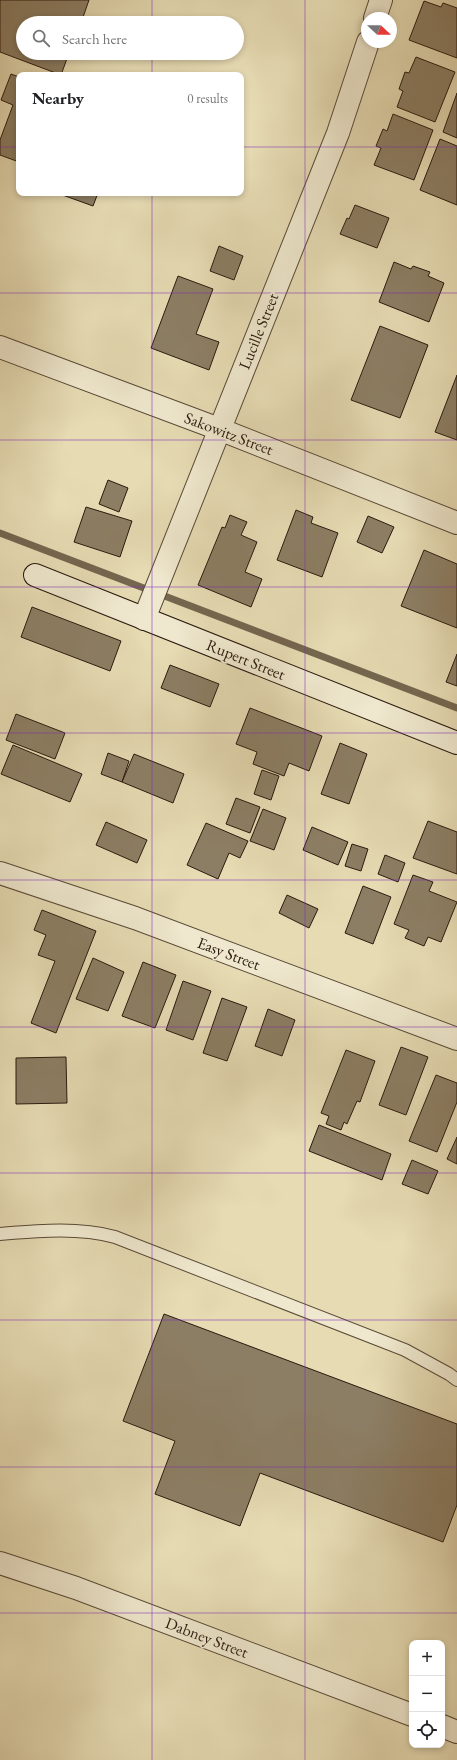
<!DOCTYPE html>
<meta charset="utf-8">
<style>
body{margin:0;font-family:"EB Garamond",serif;background:#f2f2f2;color:#202124}
.controls{position:absolute;right:12px;bottom:12px;display:grid;overflow:hidden;border-radius:8px;box-shadow:0 2px 6px #0003}
.controls button{width:36px;height:36px;display:grid;place-items:center;padding:0;border:0;border-bottom:1px solid #e0e0e0;background:#fff;color:#202124;font:20px sans-serif}
.compass{position:absolute;left:361px;top:12px;width:36px;height:36px;border-radius:50%;background:#fff;box-shadow:0 2px 6px #0003;rotate:112deg}
.list{margin:0;padding:0;list-style:none}
h2{display:flex;justify-content:space-between;align-items:center;height:52px;margin:0;padding:0 16px;font-size:17px}
h2 small{font-size:13px;font-weight:400;color:#757577}
.icon{flex:none;width:22px;height:22px;fill:none;stroke:currentColor;stroke-width:2;stroke-linecap:round;stroke-linejoin:round}
.map{position:relative;flex:none;width:457px;height:1760px;overflow:hidden}
.search{position:absolute;background:#fff;box-shadow:0 2px 6px #0003;left:16px;top:16px;width:228px;height:44px;display:flex;align-items:center;gap:10px;box-sizing:border-box;padding:0 14px;border-radius:22px;color:#757577;font-size:15px}
.panel{position:absolute;background:#fff;box-shadow:0 2px 6px #0003;left:16px;top:72px;width:228px;height:124px;border-radius:8px}
.map>svg:first-child{display:block}
</style>
<div class="map">
<svg width="457" height="1760" viewBox="0 0 457 1760">
<rect width="100%" height="100%" fill="#e6dbb3"/>
<filter id="stains"><feTurbulence type="fractalNoise" baseFrequency=".005" numOctaves="4"/><feColorMatrix values="0 0 0 0 .2 0 0 0 0 .09 0 0 0 0 .02 0 0 0 .5 -.17"/></filter>
<radialGradient id="worn" r=".72"><stop offset=".6" stop-color="#630" stop-opacity="0"/><stop offset="1" stop-color="#630" stop-opacity=".3"/></radialGradient>
<g fill="none" stroke-linecap="round" stroke-linejoin="round">
<!-- stream -->
<path stroke="#74664f" stroke-width="7" d="M 0,533 L 457,708"/>
</g>
<!-- building -->
<path fill="#8c7e64" stroke="#2a1a0e" d="M 0,0 L 89,0 L 81,23 L 23,23 L 23,53 L 69,53 L 61,75 L 0,52 Z
M 424,1 L 441,7 L 443,3 L 457,8 L 457,58 L 409,40 Z
M 416,57 L 455,72 L 435,122 L 397,107 L 403,91 L 399,89 L 405,72 L 409,73 Z
M 11,74 L 19,77 L 19,162 L 0,155 L 0,140 L 13,105 L 1,100 Z
M 457,93 L 457,138 L 443,132 Z
M 393,114 L 433,130 L 414,180 L 374,165 L 381,148 L 376,146 L 383,129 L 387,131 Z
M 440,139 L 457,146 L 457,205 L 420,190 Z
M 57,193 L 98,193 L 93,206 Z
M 355,205 L 389,218 L 377,248 L 340,234 L 347,218 L 349,219 Z
M 219,246 L 243,256 L 234,280 L 210,271 Z
M 394,262 L 411,269 L 413,266 L 430,272 L 428,276 L 444,283 L 429,322 L 379,302 Z
M 178,276 L 213,289 L 196,334 L 219,342 L 209,370 L 151,348 Z
M 380,326 L 428,345 L 400,418 L 351,400 Z
M 457,375 L 457,440 L 435,432 Z
M 108,480 L 128,488 L 119,512 L 99,504 Z
M 86,507 L 132,521 L 120,557 L 74,542 Z
M 296,510 L 313,517 L 311,523 L 338,533 L 322,577 L 277,560 Z
M 230,515 L 247,522 L 241,535 L 257,542 L 245,572 L 262,579 L 251,607 L 198,585 L 222,527 L 225,528 Z
M 368,516 L 394,527 L 382,553 L 357,542 Z
M 424,550 L 457,564 L 457,628 L 401,606 Z
M 32,607 L 121,641 L 110,671 L 21,637 Z
M 457,654 L 457,686 L 446,682 Z
M 170,665 L 219,684 L 210,707 L 161,688 Z
M 250,708 L 322,736 L 309,771 L 289,763 L 284,776 L 253,764 L 257,752 L 236,744 Z
M 16,714 L 65,733 L 55,759 L 6,740 Z
M 340,743 L 367,754 L 349,804 L 321,794 Z
M 13,745 L 82,774 L 70,802 L 1,774 Z
M 108,753 L 129,761 L 122,782 L 101,774 Z
M 134,754 L 184,774 L 173,803 L 122,782 Z
M 262,770 L 279,776 L 271,800 L 254,794 Z
M 236,798 L 260,807 L 250,833 L 226,824 Z
M 263,809 L 286,818 L 274,850 L 250,841 Z
M 428,821 L 457,832 L 457,874 L 413,858 Z
M 106,822 L 147,840 L 137,863 L 96,845 Z
M 206,823 L 248,841 L 240,858 L 229,853 L 218,879 L 187,865 Z
M 312,827 L 348,842 L 338,865 L 303,850 Z
M 352,844 L 368,849 L 361,871 L 345,866 Z
M 385,855 L 405,863 L 398,882 L 378,874 Z
M 413,875 L 433,882 L 429,891 L 457,902 L 441,942 L 428,937 L 424,946 L 405,938 L 409,930 L 394,924 Z
M 363,886 L 391,897 L 373,944 L 345,933 Z
M 287,895 L 318,909 L 309,928 L 279,913 Z
M 42,910 L 96,931 L 56,1033 L 31,1023 L 55,961 L 38,955 L 46,935 L 34,930 Z
M 93,958 L 124,972 L 108,1011 L 76,999 Z
M 143,962 L 176,975 L 155,1028 L 122,1016 Z
M 183,981 L 211,991 L 193,1040 L 166,1030 Z
M 222,998 L 247,1007 L 227,1061 L 203,1053 Z
M 268,1009 L 295,1020 L 282,1056 L 255,1046 Z
M 401,1047 L 428,1057 L 406,1115 L 379,1105 Z
M 346,1050 L 375,1061 L 360,1102 L 357,1101 L 347,1124 L 344,1122 L 341,1130 L 326,1124 L 329,1116 L 321,1113 Z
M 66,1057 L 67,1103 L 16,1104 L 16,1058 Z
M 436,1075 L 457,1083 L 457,1102 L 437,1152 L 409,1141 Z
M 319,1125 L 391,1154 L 382,1180 L 309,1151 Z
M 457,1137 L 457,1164 L 447,1159 Z
M 412,1160 L 438,1171 L 428,1194 L 402,1184 Z
M 164,1314 L 457,1424 L 457,1505 L 443,1542 L 260,1473 L 240,1526 L 155,1494 L 175,1441 L 123,1421 Z"/>
<g fill="none" stroke-linecap="round" stroke-linejoin="round">
<defs>
<path id="lane" d="M 0,1234 C 37,1231 78,1227 115,1237 L 405,1350 L 449,1374 L 457,1380"/>
<path id="street" d="M 375,18 L 381,0
M 0,347 L 219,429 L 457,523
M 144,619 L 338,133 L 368,42
M 0,873 L 135,918 L 457,1039
M 0,1563 L 76,1588 L 412,1715
M 442,1726 L 457,1732"/>
<path id="secondary" d="M 35,575 L 457,743"/>
</defs>
<!-- lane casing -->
<use href="#lane" stroke="#594a37" stroke-width="14"/>
<!-- street casing -->
<use href="#street" stroke="#594a37" stroke-width="24"/>
<!-- secondary casing -->
<use href="#secondary" stroke="#2a1a0e" stroke-width="24"/>
<!-- lane -->
<use href="#lane" stroke="#efe8ce" stroke-width="12"/>
<!-- street -->
<use href="#street" stroke="#efe8ce" stroke-width="22"/>
<!-- secondary -->
<use href="#secondary" stroke="#efe8ce" stroke-width="22"/>
</g>
<!-- grid -->
<path fill="none" stroke="#7b2cbf" stroke-width="1" stroke-opacity="0.55" d="M 152,0 L 152,23M 305,0 L 305,1760M 152,53 L 152,75M 0,147 L 19,147M 241,147 L 457,147M 152,193 L 152,1760M 0,293 L 457,293M 0,440 L 457,440M 0,587 L 457,587M 0,733 L 457,733M 0,880 L 457,880M 0,1027 L 457,1027M 0,1173 L 457,1173M 0,1320 L 457,1320M 0,1467 L 457,1467M 0,1613 L 457,1613"/>
<g text-anchor="middle" stroke-width="3.5" stroke-linejoin="round" paint-order="stroke">
<!-- street labels -->
<g font-size="16" fill="#2a1a0e" stroke="#efe8ce">
<text transform="translate(258 331) rotate(-68)" y="6">Lucille Street</text>
<text transform="translate(229 433) rotate(21)" y="6">Sakowitz Street</text>
<text transform="translate(246 659) rotate(22)" y="6">Rupert Street</text>
<text transform="translate(229 953) rotate(21)" y="6">Easy Street</text>
<text transform="translate(207 1637) rotate(21)" y="6">Dabney Street</text>
</g>
</g>
<rect width="100%" height="100%" filter="url(#stains)"/>
<rect width="100%" height="100%" fill="url(#worn)"/>
</svg>
<div class="controls">
<button>+</button>
<button>−</button>
<button><svg class="icon" aria-label="locate" viewBox="0 0 24 24"><circle cx="12" cy="12" r="6"/><path d="M12 2v4M12 18v4M2 12h4M18 12h4"/></svg></button>
</div>
<svg class="compass" viewBox="-18 -18 36 36"><path d="M0-13l5 13h-10z" fill="#e53935"/><path d="M0 13l5-13h-10z" fill="#757577"/></svg>
<div class="search"><svg class="icon" aria-label="search" viewBox="0 0 24 24"><circle cx="10" cy="10" r="6"/><path d="M15 15l6 6"/></svg>Search here</div>
<section class="panel">
<h2>Nearby<small>0 results</small></h2>
<ul class="list">
</ul>
</section>
</div>
